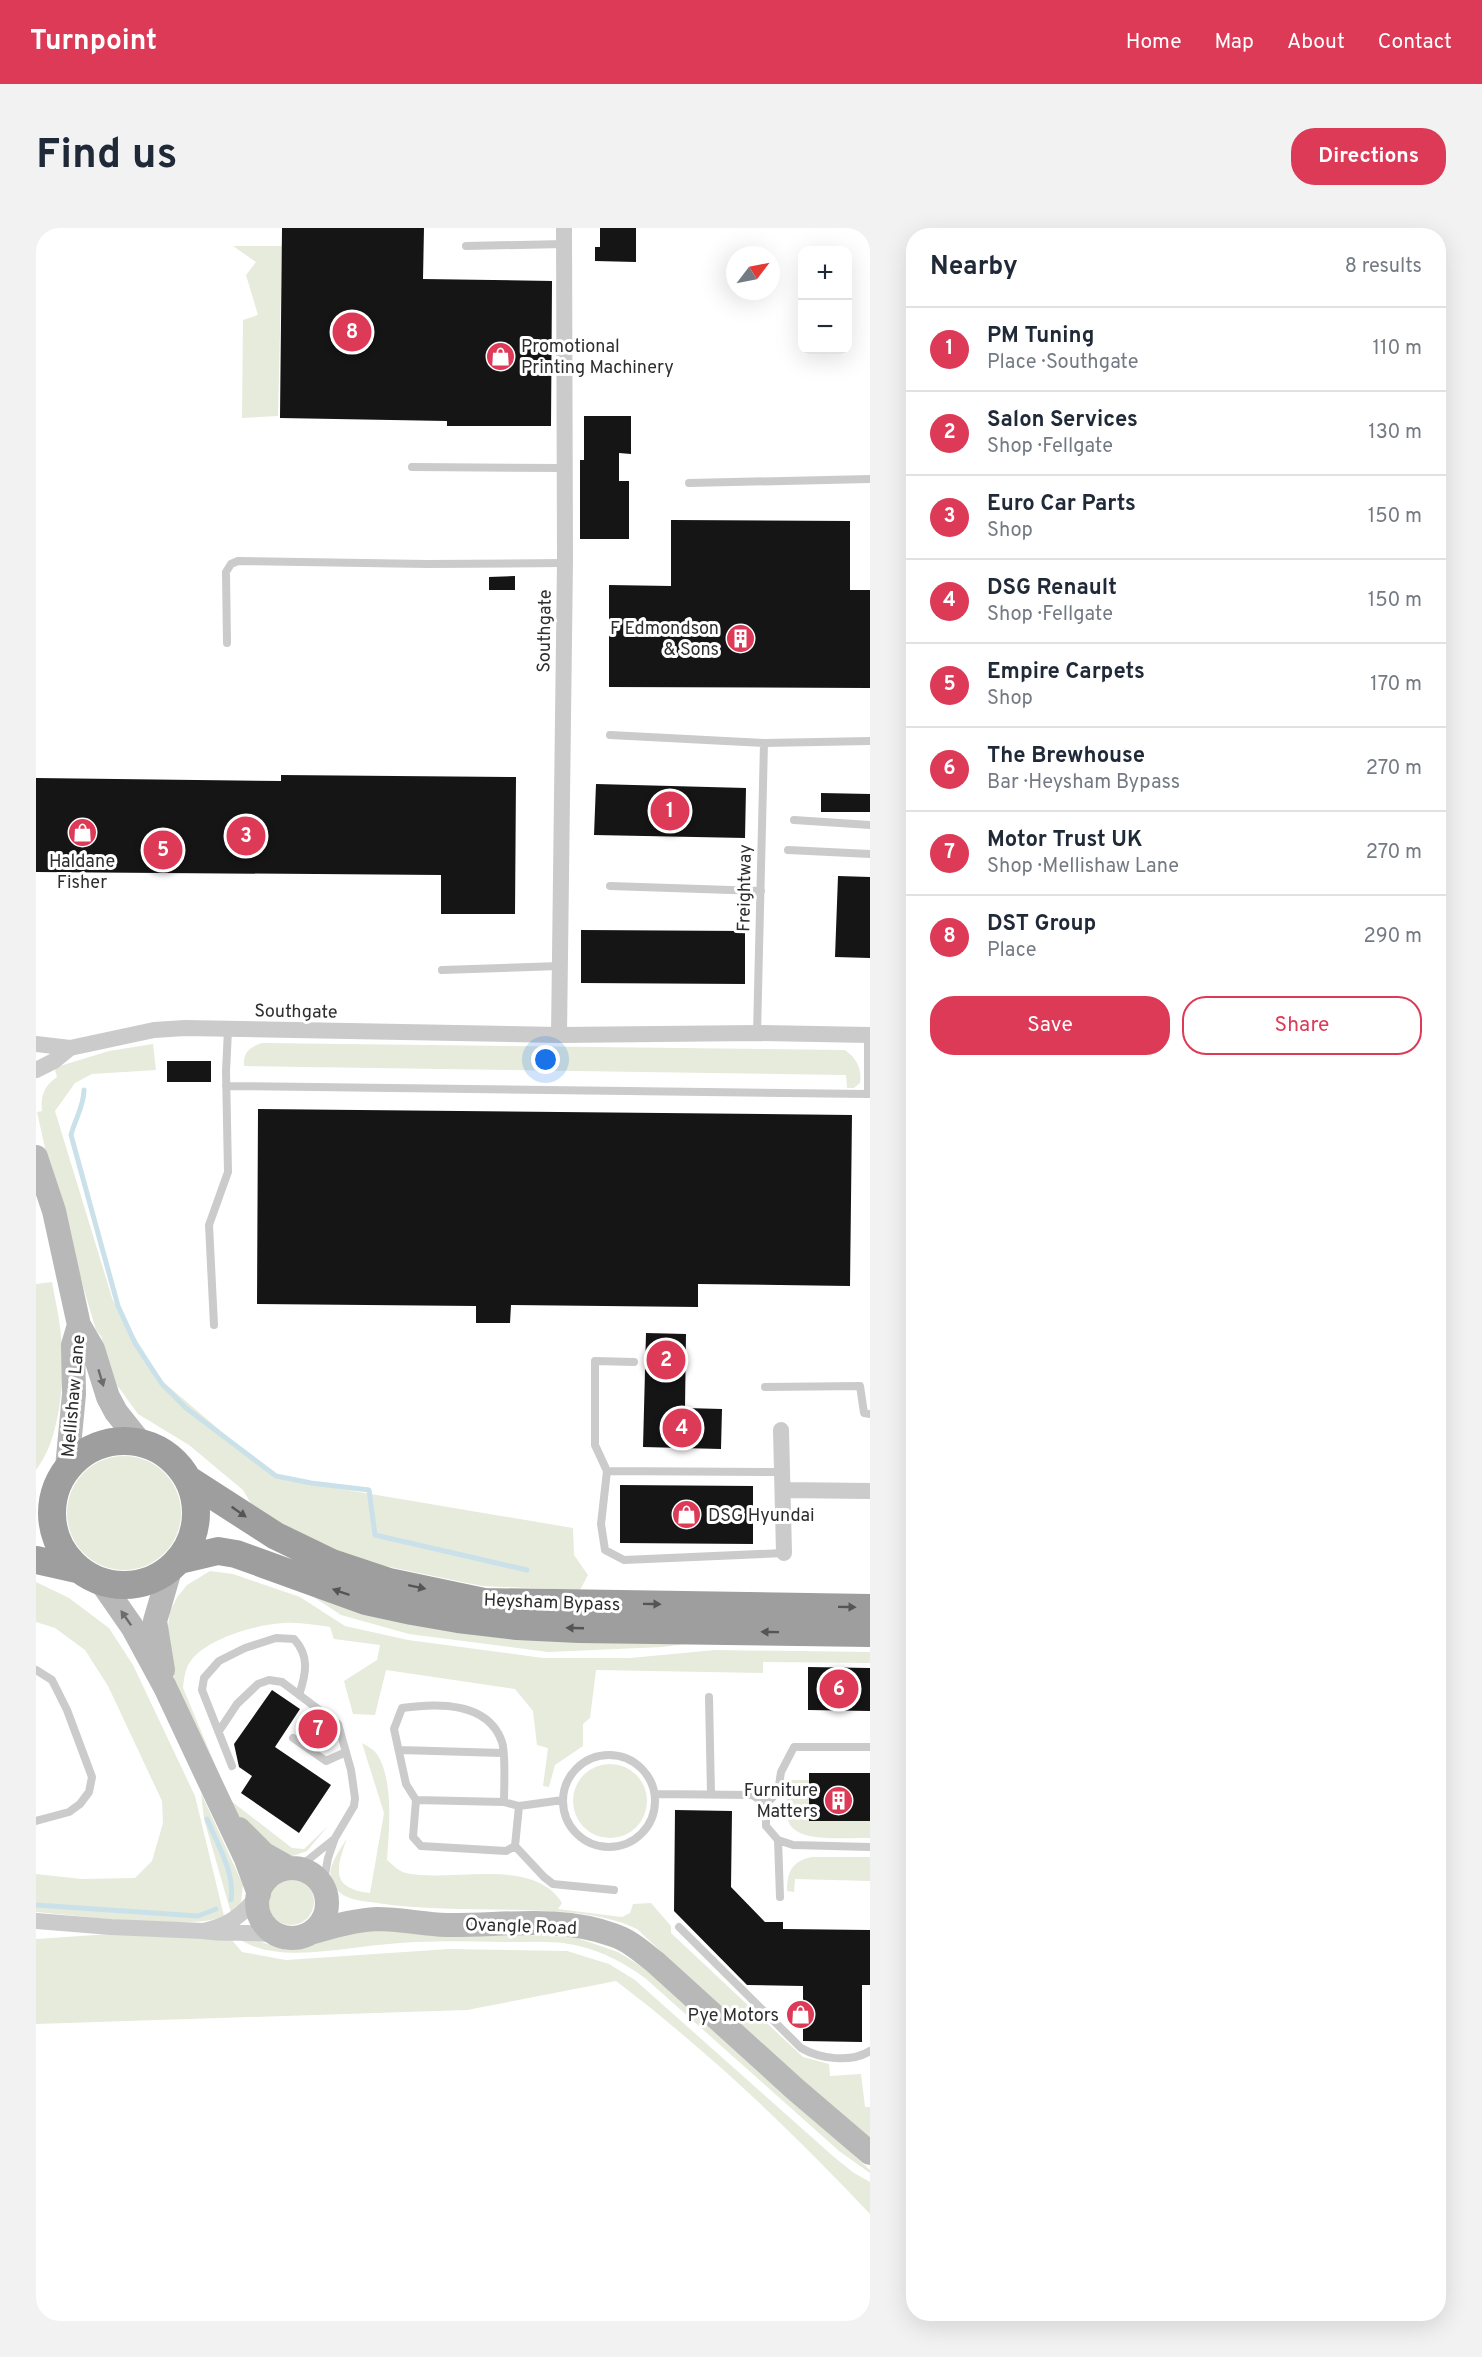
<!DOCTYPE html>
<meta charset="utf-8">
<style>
body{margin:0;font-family:Overpass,sans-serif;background:#f2f2f3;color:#1f2937}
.controls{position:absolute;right:18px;top:18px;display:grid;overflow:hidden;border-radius:12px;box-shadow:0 6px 24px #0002}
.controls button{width:54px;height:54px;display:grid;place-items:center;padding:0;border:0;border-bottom:2px solid #e0e1e3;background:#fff;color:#1f2937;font:30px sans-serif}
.compass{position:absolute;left:690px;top:18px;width:54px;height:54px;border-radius:50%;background:#fff;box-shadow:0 6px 24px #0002;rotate:58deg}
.you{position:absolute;left:510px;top:832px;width:21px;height:21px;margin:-15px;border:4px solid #fff;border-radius:50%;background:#1a73e8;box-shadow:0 0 0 9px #1a73e833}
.badge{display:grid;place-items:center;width:39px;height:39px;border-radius:50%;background:#dc3a57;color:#fff;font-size:20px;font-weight:700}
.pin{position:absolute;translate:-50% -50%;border:3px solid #fff;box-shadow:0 2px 6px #0006}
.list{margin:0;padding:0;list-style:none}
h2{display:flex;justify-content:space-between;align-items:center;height:78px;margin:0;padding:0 24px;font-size:26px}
h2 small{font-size:20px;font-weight:400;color:#747a83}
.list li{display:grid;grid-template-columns:39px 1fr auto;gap:18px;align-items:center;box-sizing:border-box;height:84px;padding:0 24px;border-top:2px solid #e0e1e3}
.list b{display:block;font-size:22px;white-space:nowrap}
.list p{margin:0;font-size:20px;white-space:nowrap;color:#747a83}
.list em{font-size:20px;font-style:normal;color:#747a83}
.actions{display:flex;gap:12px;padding:18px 24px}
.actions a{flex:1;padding:14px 0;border:2px solid #dc3a57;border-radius:24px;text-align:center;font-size:21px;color:#dc3a57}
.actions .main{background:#dc3a57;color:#fff}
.map{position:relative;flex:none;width:834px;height:2093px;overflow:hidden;border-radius:24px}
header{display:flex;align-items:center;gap:36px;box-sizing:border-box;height:84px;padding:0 30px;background:#dc3a57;color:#fff}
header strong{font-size:28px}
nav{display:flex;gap:33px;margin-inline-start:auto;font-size:21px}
.intro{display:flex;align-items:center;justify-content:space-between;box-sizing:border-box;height:144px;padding:0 36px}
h1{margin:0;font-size:42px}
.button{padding:15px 27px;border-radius:24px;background:#dc3a57;color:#fff;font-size:21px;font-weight:700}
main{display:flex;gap:36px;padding:0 36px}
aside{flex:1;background:#fff;border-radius:24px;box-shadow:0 6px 24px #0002}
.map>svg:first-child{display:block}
</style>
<header>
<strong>Turnpoint</strong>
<nav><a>Home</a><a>Map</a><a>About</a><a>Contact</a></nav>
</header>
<div class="intro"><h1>Find us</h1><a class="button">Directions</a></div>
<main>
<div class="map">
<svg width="834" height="2093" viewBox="0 0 834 2093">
<rect width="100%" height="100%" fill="#fff"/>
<!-- green -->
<path fill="#e6ebdc" d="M 197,18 L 246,18 L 242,188 L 206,190 L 207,92 L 222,87 L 210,47 L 220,34 Z
M 226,815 L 809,822 C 821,831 826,840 824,855 L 818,860 L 811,860 L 810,847 L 208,838 C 207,824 214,819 226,815 Z
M 117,816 L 120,842 L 56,846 L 39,855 L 19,883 L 77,1073 L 125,1152 L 240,1250 L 537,1300 L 538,1327 L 552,1347 L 544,1362 L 446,1358 L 310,1330 L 287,1321 L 217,1279 L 207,1262 L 153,1217 L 102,1186 L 81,1157 L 65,1108 L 60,1102 L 18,961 L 1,884 L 6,883 C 4,867 9,857 21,849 L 19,842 L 24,838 L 73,823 Z
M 16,1054 C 19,1072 24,1091 25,1109 C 29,1149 25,1210 0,1242 L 0,1056 Z
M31 1285a57 57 0 1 1 114 0a57 57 0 1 1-114 0Z
M 174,1343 L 197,1346 L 264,1369 L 309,1398 L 372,1412 L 507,1430 L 594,1430 L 679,1422 L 834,1424 L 834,1435 L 727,1434 L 727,1445 L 560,1442 L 554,1490 L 547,1496 L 547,1518 L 519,1537 L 513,1559 L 507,1558 L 512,1520 L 501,1517 L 497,1483 L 479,1461 L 350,1442 L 339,1487 L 317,1486 L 308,1453 L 341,1432 L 344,1417 L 298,1411 L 294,1399 C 279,1397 263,1394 248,1395 C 221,1396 169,1411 154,1434 C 149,1441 148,1451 147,1460 L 194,1572 L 256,1620 L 268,1621 L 292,1598 L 271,1623 L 257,1628 L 250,1627 L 214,1604 L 197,1580 L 139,1457 L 131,1406 L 134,1383 L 142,1368 L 151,1357 Z
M 0,1354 L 33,1370 L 73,1400 L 97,1437 L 159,1568 L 188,1688 C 159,1703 38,1687 0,1684 L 0,1646 L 46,1651 L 99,1650 L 116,1633 L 127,1595 L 126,1573 L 72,1458 L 49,1422 L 19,1400 L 0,1394 Z
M 264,1360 L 663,1414 L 627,1419 L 512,1424 L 373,1406 L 305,1387 Z
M 326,1515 C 331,1518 337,1521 341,1526 C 358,1552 353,1602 351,1632 C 356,1636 363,1644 370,1645 C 417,1655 497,1628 526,1675 L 522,1681 L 586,1689 L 594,1685 L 597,1676 L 615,1675 L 635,1698 L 635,1705 L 767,1829 L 793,1836 L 794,1848 L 825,1846 L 829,1879 L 834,1879 L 834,1910 L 724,1816 L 601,1701 C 565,1684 522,1683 484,1682 C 436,1681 388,1682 341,1675 C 329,1673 312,1673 302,1663 C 284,1646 302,1626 311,1610 C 300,1641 294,1660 334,1665 L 348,1585 Z
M537 1573a37 37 0 1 1 74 0a37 37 0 1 1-74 0Z
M 752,1552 L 773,1552 L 773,1592 L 834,1593 L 834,1610 C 814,1609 763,1616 753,1595 C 748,1584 752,1564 752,1552 Z
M 165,1565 L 207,1657 L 205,1674 L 195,1685 L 168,1591 Z
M 776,1629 L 834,1629 L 834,1653 L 759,1651 L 758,1664 L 751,1663 C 751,1644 756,1633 776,1629 Z
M232 1674a23 23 0 1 1 46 0a23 23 0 1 1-46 0Z
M 324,1700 L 538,1709 L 582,1724 L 611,1742 L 661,1784 L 834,1942 L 834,1945 L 803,1923 L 609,1750 C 588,1735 568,1724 543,1718 C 520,1712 494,1714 470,1714 C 427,1713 384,1712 342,1717 C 300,1721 239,1735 203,1711 L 220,1712 L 249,1722 L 258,1722 L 297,1707 Z
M 74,1706 L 195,1711 L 206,1724 L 250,1732 L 413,1721 L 531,1723 L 573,1736 L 599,1752 L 798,1929 L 818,1945 L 834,1954 L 834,1986 C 755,1902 672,1823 580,1753 L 431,1782 L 0,1796 L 0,1711 Z"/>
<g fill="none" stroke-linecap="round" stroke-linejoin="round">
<!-- stream -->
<path stroke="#cae1ea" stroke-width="5" d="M 48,862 C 48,878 39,891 35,907 L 82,1078 L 99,1115 L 126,1156 L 150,1180 L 240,1248 L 275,1255 L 333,1262 L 339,1307 L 491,1342
M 171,1591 C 181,1616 199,1644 195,1672
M 0,1677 L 162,1688 L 180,1681"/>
</g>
<!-- building -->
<path fill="#151515" d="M 246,0 L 388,0 L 387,51 L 516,53 L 515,198 L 411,198 L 411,193 L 244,190 Z
M 564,0 L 600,0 L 600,34 L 559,33 L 559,19 L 564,19 Z
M 548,188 L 595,188 L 595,226 L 583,225 L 583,253 L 593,253 L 593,311 L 544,311 L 544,232 L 548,232 Z
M 635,292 L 814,293 L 814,362 L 834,362 L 834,460 L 573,459 L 573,357 L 635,358 Z
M 479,348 L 479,362 L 453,362 L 453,349 Z
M 245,547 L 480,549 L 479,686 L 405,686 L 405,647 L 0,644 L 0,550 L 245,553 Z
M 560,556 L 710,560 L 709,610 L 558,607 Z
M 785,565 L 834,566 L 834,584 L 785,584 Z
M 802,648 L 834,649 L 834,730 L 799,729 Z
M 545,702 L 709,703 L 709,756 L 545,755 Z
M 131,833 L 175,833 L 175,854 L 131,854 Z
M 222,881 L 816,887 L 814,1058 L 662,1056 L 662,1079 L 475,1077 L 474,1095 L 440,1095 L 440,1078 L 221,1076 Z
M 610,1105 L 650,1106 L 649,1180 L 686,1181 L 685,1221 L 607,1219 Z
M 584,1257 L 717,1258 L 717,1316 L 584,1315 Z
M 772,1439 L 834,1440 L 834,1483 L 772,1482 Z
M 236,1462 L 264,1481 L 239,1519 L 295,1557 L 263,1605 L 205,1565 L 216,1548 L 203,1539 L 198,1516 Z
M 773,1545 L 834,1545 L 834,1593 L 773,1593 Z
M 639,1582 L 696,1583 L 695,1659 L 729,1694 L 747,1694 L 747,1701 L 834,1702 L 834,1757 L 826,1757 L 826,1814 L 767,1813 L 767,1758 L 711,1757 L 638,1683 Z"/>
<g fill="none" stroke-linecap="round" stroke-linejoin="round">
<!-- service -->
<path stroke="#cbcbcb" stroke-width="8" d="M 430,18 L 528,16
M 376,239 L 528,240
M 653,255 L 834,251
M 191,415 L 190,344 L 195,336 L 202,333 L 391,336 L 528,335
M 574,507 L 728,515 L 834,513
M 758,592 L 834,597
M 752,622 L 834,626
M 574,658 L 725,663
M 406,742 L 524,738
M 721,805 L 728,515
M 832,807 L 832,866 L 834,866
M 190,858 L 832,866
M 178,1097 L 173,997 L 192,944 L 190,843 L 192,802
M 729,1159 L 824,1158 L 828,1185 L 834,1186
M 571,1243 L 559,1217 L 559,1133 L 598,1134
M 746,1244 L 571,1243 L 565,1296 L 569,1322 L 588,1332 L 748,1325
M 0,1442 L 16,1452 L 31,1482 L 56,1549 L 53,1564 L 44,1576 L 33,1584 L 0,1593
M 673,1469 L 675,1566
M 183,1503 L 201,1476 L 222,1456 L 233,1452 L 246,1454 L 302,1496 L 315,1542 L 319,1570 L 318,1578 L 299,1610 L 292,1630 L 287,1658
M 257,1510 L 290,1533 L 310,1524
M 363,1522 L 467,1525
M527 1573a46 46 0 1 1 92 0a46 46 0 1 1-92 0Z
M 196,1538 L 166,1462 L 168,1450 L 183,1433 L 209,1420 L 240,1410 L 258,1411 C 274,1428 270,1446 263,1467
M 619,1566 L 716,1567 L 730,1576 L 730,1598 L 742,1612 L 744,1669
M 380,1572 L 377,1609 L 385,1618 L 470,1623 L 479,1618 L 483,1578
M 468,1574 C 468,1559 470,1526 466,1514 C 452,1473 401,1475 366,1480 L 358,1501 L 370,1556 L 380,1572 L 468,1574 L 483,1578 L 527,1572
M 730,1576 L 742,1564 L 745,1544 L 758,1519 L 834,1519
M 742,1612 L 757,1617 L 834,1619
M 479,1618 L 508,1649 L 517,1656 L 578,1662
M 256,1640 L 272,1632 L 297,1612
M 643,1699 L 765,1820 C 784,1831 815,1835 834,1823"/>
<!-- minor -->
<path stroke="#cbcbcb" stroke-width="16" d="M 523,807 L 529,332 L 528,0
M 0,816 L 34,820 L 118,802 L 149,800 L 523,807 L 721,805 L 834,807
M 0,842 L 18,833 L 34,820
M 745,1202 L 748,1325
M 747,1262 L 834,1263
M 222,1668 C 206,1687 193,1698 167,1703 C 194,1707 217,1702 244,1708
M 0,1693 L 75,1699 L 167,1703"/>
<!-- secondary -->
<path stroke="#b8b8b8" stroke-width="24" d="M 0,929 L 18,983 L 43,1097 L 57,1121 L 72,1169 L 80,1184 L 104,1214
M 31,1240 L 38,1166 L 37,1117 L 43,1097
M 65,1354 L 97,1400 L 129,1459 L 210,1631 L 223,1666
M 127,1442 L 119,1393 L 134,1342
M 203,1601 L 228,1626 L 253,1640
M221 1675a35 35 0 1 1 70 0a35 35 0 1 1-70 0Z
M 274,1705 C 296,1699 318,1692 341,1691 C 364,1691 387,1696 410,1697 C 465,1698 524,1687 577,1707 C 593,1712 606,1724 619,1734 L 759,1861 L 834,1925"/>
<!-- trunk -->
<path stroke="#9e9e9e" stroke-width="28" d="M16 1285a72 72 0 1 1 144 0a72 72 0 1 1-144 0Z
M 153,1252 L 240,1308 L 296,1335 L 353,1354 L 448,1374 L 834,1380
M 0,1332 L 41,1341
M 144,1332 L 182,1323 L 200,1326 L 330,1373 L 376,1383 L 422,1391 L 481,1398 L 543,1401 L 834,1405"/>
</g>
<!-- one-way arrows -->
<defs><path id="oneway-solid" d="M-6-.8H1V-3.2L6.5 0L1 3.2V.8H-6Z" transform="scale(1.5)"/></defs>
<g fill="#6c6c6c">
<use href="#oneway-solid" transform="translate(65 1150) rotate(73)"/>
<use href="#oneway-solid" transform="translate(90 1390) rotate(-125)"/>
</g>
<g fill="#555">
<use href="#oneway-solid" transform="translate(203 1284) rotate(35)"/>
<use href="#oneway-solid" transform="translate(381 1359) rotate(12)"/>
<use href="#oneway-solid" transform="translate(305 1364) rotate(-161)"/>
<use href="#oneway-solid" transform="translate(616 1376) rotate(1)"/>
<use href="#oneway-solid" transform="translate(811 1379) rotate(1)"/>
<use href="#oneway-solid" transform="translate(539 1400) rotate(-178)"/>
<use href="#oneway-solid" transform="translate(734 1404) rotate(-179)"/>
</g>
<!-- icons -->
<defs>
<symbol id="shop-disc" viewBox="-11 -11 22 22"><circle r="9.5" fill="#dc3a57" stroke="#fff"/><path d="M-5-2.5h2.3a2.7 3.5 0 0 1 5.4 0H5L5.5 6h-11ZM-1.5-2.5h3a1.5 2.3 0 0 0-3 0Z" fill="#fff"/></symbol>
<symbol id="building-disc" viewBox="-11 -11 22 22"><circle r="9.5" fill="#dc3a57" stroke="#fff"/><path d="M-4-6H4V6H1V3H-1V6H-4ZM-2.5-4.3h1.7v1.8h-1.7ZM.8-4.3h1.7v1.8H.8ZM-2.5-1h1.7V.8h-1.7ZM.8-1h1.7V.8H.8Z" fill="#fff"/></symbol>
</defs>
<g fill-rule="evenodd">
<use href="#shop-disc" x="448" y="112" width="33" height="33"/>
<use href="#building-disc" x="688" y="394" width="33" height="33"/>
<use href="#shop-disc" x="30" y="588" width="33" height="33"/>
<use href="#shop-disc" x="634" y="1270" width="33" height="33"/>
<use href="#building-disc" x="786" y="1556" width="33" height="33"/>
<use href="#shop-disc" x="748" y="1770" width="33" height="33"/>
</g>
<g text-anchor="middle" stroke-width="6" stroke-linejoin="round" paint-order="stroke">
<!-- poi labels -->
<g font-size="18" fill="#2e2e2e" stroke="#fff" text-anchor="end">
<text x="485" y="124" text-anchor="start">Promotional<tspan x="485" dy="21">Printing Machinery</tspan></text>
<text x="683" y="406">F Edmondson<tspan x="683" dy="21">&amp; Sons</tspan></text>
<text x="46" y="639" text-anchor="middle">Haldane<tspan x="46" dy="21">Fisher</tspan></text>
<text x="672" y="1293" text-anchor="start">DSG Hyundai</text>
<text x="782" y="1568">Furniture<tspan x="782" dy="21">Matters</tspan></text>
<text x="743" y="1793">Pye Motors</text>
</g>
<!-- street labels -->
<g font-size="18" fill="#2e2e2e" stroke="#fff">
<text transform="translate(508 403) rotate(-89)" y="6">Southgate</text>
<text transform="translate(708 660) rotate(-89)" y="6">Freightway</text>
<text transform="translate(260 783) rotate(1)" y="6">Southgate</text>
<text transform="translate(37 1168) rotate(-85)" y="6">Mellishaw Lane</text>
<text transform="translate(516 1374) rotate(2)" y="6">Heysham Bypass</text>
<text transform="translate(485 1698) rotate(2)" y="6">Ovangle Road</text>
</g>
</g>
</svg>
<div class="controls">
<button>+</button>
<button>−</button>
</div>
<svg class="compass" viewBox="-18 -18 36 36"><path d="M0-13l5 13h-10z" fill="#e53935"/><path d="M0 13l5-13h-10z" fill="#747a83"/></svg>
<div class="you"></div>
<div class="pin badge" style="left:634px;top:583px">1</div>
<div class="pin badge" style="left:630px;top:1132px">2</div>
<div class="pin badge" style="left:210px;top:608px">3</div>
<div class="pin badge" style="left:646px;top:1200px">4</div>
<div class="pin badge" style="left:127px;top:622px">5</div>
<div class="pin badge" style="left:803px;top:1461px">6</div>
<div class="pin badge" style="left:282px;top:1501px">7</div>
<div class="pin badge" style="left:316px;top:104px">8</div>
</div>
<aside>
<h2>Nearby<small>8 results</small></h2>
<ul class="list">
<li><span class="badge">1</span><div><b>PM Tuning</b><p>Place · Southgate</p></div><em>110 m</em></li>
<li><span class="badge">2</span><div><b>Salon Services</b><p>Shop · Fellgate</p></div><em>130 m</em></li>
<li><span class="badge">3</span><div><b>Euro Car Parts</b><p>Shop</p></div><em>150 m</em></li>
<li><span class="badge">4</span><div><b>DSG Renault</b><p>Shop · Fellgate</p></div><em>150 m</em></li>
<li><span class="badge">5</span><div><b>Empire Carpets</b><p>Shop</p></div><em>170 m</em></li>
<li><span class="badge">6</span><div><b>The Brewhouse</b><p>Bar · Heysham Bypass</p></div><em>270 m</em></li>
<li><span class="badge">7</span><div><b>Motor Trust UK</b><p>Shop · Mellishaw Lane</p></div><em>270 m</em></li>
<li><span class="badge">8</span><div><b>DST Group</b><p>Place</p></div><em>290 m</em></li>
</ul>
<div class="actions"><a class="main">Save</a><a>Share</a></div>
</aside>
</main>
